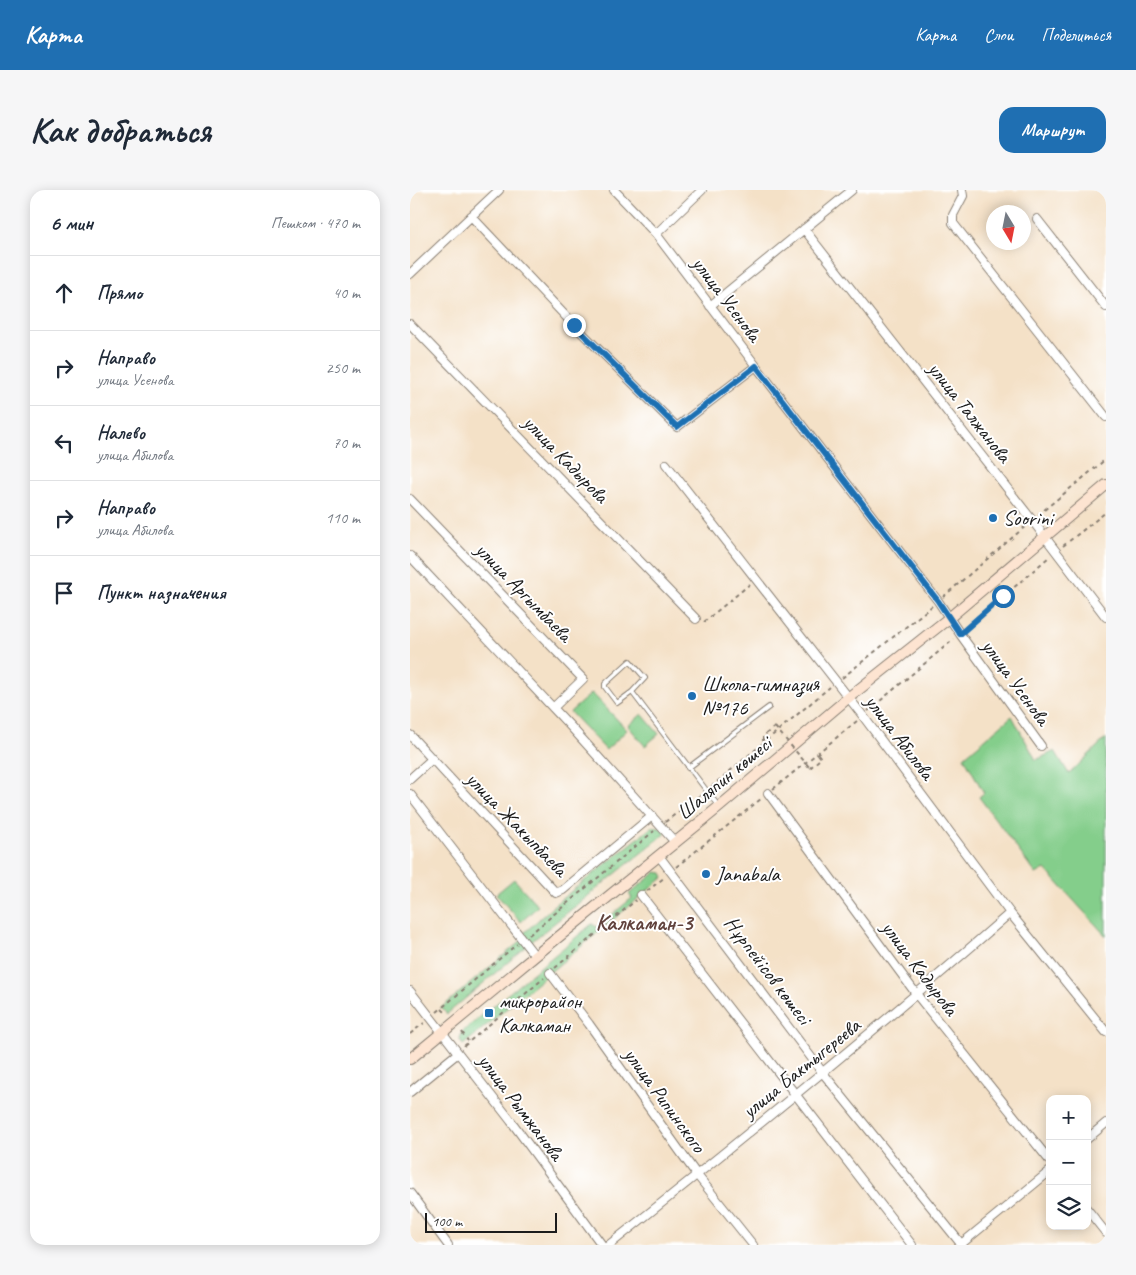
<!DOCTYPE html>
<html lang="ru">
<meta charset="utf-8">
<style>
body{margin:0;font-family:Caveat,sans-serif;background:#f6f6f7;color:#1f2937}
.controls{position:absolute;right:15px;bottom:15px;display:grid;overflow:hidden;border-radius:10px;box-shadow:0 2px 12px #0003}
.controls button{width:45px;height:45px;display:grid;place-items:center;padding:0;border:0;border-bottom:1px solid #e0e1e3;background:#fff;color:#1f2937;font:25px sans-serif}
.compass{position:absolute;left:576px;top:15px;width:45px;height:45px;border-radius:50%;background:#fff;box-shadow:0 2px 12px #0003;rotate:170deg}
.scale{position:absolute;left:15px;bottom:12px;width:132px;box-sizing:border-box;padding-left:5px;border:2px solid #1c1c1c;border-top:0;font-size:14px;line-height:18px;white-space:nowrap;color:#1c1c1c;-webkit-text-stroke:4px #fff;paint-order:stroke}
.stop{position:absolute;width:15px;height:15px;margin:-11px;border:4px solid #1f6fb2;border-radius:50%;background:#fff}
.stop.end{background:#1f6fb2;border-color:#fff;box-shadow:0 1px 5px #0008}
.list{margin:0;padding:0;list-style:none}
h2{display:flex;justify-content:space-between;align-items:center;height:65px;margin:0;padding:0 20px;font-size:21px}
h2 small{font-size:16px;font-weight:400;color:#747a83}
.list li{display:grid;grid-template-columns:32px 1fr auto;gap:15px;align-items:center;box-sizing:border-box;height:75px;padding:0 20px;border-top:1px solid #e0e1e3}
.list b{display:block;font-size:19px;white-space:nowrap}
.list p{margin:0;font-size:16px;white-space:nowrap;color:#747a83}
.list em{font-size:16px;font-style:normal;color:#747a83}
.icon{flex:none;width:28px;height:28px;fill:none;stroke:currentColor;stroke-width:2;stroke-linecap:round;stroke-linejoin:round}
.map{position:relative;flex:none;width:696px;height:1055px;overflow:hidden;border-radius:15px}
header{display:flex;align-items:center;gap:30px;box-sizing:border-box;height:70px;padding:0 25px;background:#1f6fb2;color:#fff}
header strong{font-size:24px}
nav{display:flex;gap:28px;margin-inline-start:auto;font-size:18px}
.intro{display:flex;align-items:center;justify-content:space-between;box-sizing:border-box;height:120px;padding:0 30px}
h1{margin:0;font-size:35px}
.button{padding:12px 22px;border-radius:15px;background:#1f6fb2;color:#fff;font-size:18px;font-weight:700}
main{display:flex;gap:30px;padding:0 30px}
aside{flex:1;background:#fff;border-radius:15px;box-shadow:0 2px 12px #0003}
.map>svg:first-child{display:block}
</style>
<header>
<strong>Карта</strong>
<nav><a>Карта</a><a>Слои</a><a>Поделиться</a></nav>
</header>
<div class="intro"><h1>Как добраться</h1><a class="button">Маршрут</a></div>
<main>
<aside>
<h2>6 мин<small>Пешком · 470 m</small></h2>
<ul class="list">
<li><svg class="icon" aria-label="ahead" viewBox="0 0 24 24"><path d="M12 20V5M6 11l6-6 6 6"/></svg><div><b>Прямо</b></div><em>40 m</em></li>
<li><svg class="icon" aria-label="right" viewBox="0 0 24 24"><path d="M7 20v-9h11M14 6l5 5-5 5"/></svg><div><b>Направо</b><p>улица Усенова</p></div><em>250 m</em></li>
<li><svg class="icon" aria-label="left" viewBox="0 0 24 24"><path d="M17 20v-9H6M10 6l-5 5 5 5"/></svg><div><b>Налево</b><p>улица Абилова</p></div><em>70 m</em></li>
<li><svg class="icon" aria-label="right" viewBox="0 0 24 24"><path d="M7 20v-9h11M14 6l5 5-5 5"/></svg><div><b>Направо</b><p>улица Абилова</p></div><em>110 m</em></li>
<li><svg class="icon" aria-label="arrive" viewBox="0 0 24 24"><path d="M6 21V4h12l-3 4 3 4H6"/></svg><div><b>Пункт назначения</b></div></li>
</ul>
</aside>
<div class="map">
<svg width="696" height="1055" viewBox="0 0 696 1055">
<rect width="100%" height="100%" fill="#fff"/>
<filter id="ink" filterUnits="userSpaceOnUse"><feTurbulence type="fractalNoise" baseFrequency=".02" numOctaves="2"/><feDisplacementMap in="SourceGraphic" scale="10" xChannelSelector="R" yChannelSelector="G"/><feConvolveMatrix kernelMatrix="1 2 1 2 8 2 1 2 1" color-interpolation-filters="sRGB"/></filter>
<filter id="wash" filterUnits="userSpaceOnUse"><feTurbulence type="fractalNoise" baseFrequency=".0096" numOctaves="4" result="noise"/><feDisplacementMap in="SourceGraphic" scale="20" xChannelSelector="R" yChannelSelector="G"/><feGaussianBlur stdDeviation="1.12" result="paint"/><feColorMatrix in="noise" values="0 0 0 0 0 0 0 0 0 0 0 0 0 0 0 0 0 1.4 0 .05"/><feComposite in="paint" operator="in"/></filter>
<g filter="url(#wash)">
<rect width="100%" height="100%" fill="#f4e1c7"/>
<!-- green -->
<path fill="#84ce8b" stroke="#507554" d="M 182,503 L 217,540 L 196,560 L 160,522 Z
M 232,524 L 249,544 L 235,556 L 218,536 Z
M 602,526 L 626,570 L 645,561 L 659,584 L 696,548 L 696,746 L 635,679 L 626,684 L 569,607 L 574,603 L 554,567 Z
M 242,637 L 251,638 L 256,643 L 121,752 L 114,743 L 149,711 Z
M 246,682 L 252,683 L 254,687 L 53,855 L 50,850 L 52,842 L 182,734 L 187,737 L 222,708 L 219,704 Z
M 104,689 L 128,716 L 111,732 L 86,704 Z
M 112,750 L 117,756 L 37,824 L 31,818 Z"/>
</g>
<g filter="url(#ink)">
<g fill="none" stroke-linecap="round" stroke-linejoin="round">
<defs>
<path id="service" d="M 222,502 L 207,513 L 195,497 L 195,494 L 220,471 L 235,488 L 222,502 L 309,617
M 278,578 L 359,517"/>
<path id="minor" d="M 204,0 L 246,44 L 346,176 L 528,411 L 550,444 L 631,556
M 552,0 L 553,6 L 543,25 L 543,33 L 696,227
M 61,26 L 164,135 L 267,237 L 346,176
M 627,29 L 696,117
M 394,39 L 622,330 L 696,427
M 246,44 L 292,0
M 0,84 L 89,0
M 300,116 L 442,0
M 0,134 L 286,429
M 256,274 L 453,526 L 600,723 L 696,842
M 0,309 L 173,489 L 143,518
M 0,366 L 162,538 L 265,652
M 0,545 L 146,703 L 153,700 L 242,626
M 0,589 L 22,569
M 358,603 L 507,805 L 640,971
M 0,604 L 125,766
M 249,666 L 413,883 L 552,1055
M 231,705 L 502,1055
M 140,783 L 179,834 L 287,985 L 343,1055
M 0,801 L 101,931 L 192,1055
M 0,902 L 48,863
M 677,949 L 696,933
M 0,1003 L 38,1055
M 677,1019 L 696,1043
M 199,1055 C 335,947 469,838 600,723
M 550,1055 L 640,981"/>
<path id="secondary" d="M 0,869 L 125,766 L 309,617 L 438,508 L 539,428 L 696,295"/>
</defs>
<!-- service casing -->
<use href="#service" stroke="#887e72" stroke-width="6"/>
<!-- minor casing -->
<use href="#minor" stroke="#887e72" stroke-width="10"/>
<!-- secondary casing -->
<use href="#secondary" stroke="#887e72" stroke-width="12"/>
<!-- path -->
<path stroke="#887e72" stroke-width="2" stroke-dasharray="4 4" stroke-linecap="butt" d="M 628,325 L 696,269
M 653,356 L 696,322
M 533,407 L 617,335
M 294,432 L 340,394
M 556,439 L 639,367
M 432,488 L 522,416
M 458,521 L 544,449
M 353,551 L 353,546 L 365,537
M 400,578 L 411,568 L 408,564
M 301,597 L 420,497
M 363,599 L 447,531
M 255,632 L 292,604
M 266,677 L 352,608
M 237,701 L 255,687
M 119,745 L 244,641
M 145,778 L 226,710
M 32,819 L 37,824
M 27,822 L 107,754
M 52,842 L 58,851
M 0,844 L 14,833
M 54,856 L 134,788"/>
<!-- service -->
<use href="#service" stroke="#fff" stroke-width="4"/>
<!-- minor -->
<use href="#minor" stroke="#fff" stroke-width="8"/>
<!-- secondary -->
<use href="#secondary" stroke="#fde4d1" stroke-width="10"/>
<!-- path-bridge -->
<path stroke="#887e72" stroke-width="2" stroke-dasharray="4 4" stroke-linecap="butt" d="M 365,537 L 400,578"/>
</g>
</g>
<g fill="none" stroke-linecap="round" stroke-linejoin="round" filter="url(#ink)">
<!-- route -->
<path stroke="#1f6fb2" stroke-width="6" d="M 164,135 L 267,237 L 346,176 L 528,411 L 550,444 L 593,406"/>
</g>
<!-- markers -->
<g fill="#1f6fb2" stroke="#fff" stroke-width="2">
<circle cx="583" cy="328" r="5"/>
<circle cx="282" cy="506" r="5"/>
<circle cx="296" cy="684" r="5"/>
<rect x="74" y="818" width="10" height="10" rx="2.5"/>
</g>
<g text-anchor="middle" stroke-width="4" stroke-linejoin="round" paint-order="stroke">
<!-- street labels -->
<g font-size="21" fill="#1c1c1c" stroke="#fff">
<text transform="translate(317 109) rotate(53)" y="7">улица Усенова</text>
<text transform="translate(560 222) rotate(52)" y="7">улица Талжанова</text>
<text transform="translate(156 269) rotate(46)" y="7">улица Кадырова</text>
<text transform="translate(114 402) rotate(46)" y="7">улица Аргымбаева</text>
<text transform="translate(606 492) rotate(54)" y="7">улица Усенова</text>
<text transform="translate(490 547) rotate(53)" y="7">улица Абилова</text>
<text transform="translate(314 588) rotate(-40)" y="7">Шаляпин көшесі</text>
<text transform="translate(107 634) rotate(46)" y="7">улица Жакыпбаева</text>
<text transform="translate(510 778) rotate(53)" y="7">улица Кадырова</text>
<text transform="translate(358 780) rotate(53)" y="7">Нұрпейісов көшесі</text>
<text transform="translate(391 878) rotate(-39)" y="7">улица Бактыгереева</text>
<text transform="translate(255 910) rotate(54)" y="7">улица Рипинского</text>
<text transform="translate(111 917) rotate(53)" y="7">улица Рымжанова</text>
</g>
<!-- poi labels -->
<g font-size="21" fill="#1c1c1c" stroke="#fff" text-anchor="start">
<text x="593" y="335">Soorini</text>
<text x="292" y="501">Школа-гимназия<tspan x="292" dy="24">№176</tspan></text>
<text x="306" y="691">Janabala</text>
<text x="89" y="818">микрорайон<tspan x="89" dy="24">Калкаман</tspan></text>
</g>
<!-- neighbourhood labels -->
<g font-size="22" font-weight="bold" fill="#61433e" stroke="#fff">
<text x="234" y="740">Калкаман-3</text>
</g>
</g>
</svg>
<div class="controls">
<button>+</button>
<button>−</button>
<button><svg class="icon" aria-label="layers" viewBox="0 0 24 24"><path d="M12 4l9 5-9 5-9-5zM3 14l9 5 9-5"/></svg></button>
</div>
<svg class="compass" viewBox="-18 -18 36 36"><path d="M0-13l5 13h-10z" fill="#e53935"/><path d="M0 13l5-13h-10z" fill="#747a83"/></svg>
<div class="scale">100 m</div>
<div class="stop" style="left:593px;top:406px"></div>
<div class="stop end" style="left:164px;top:135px"></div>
</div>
</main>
